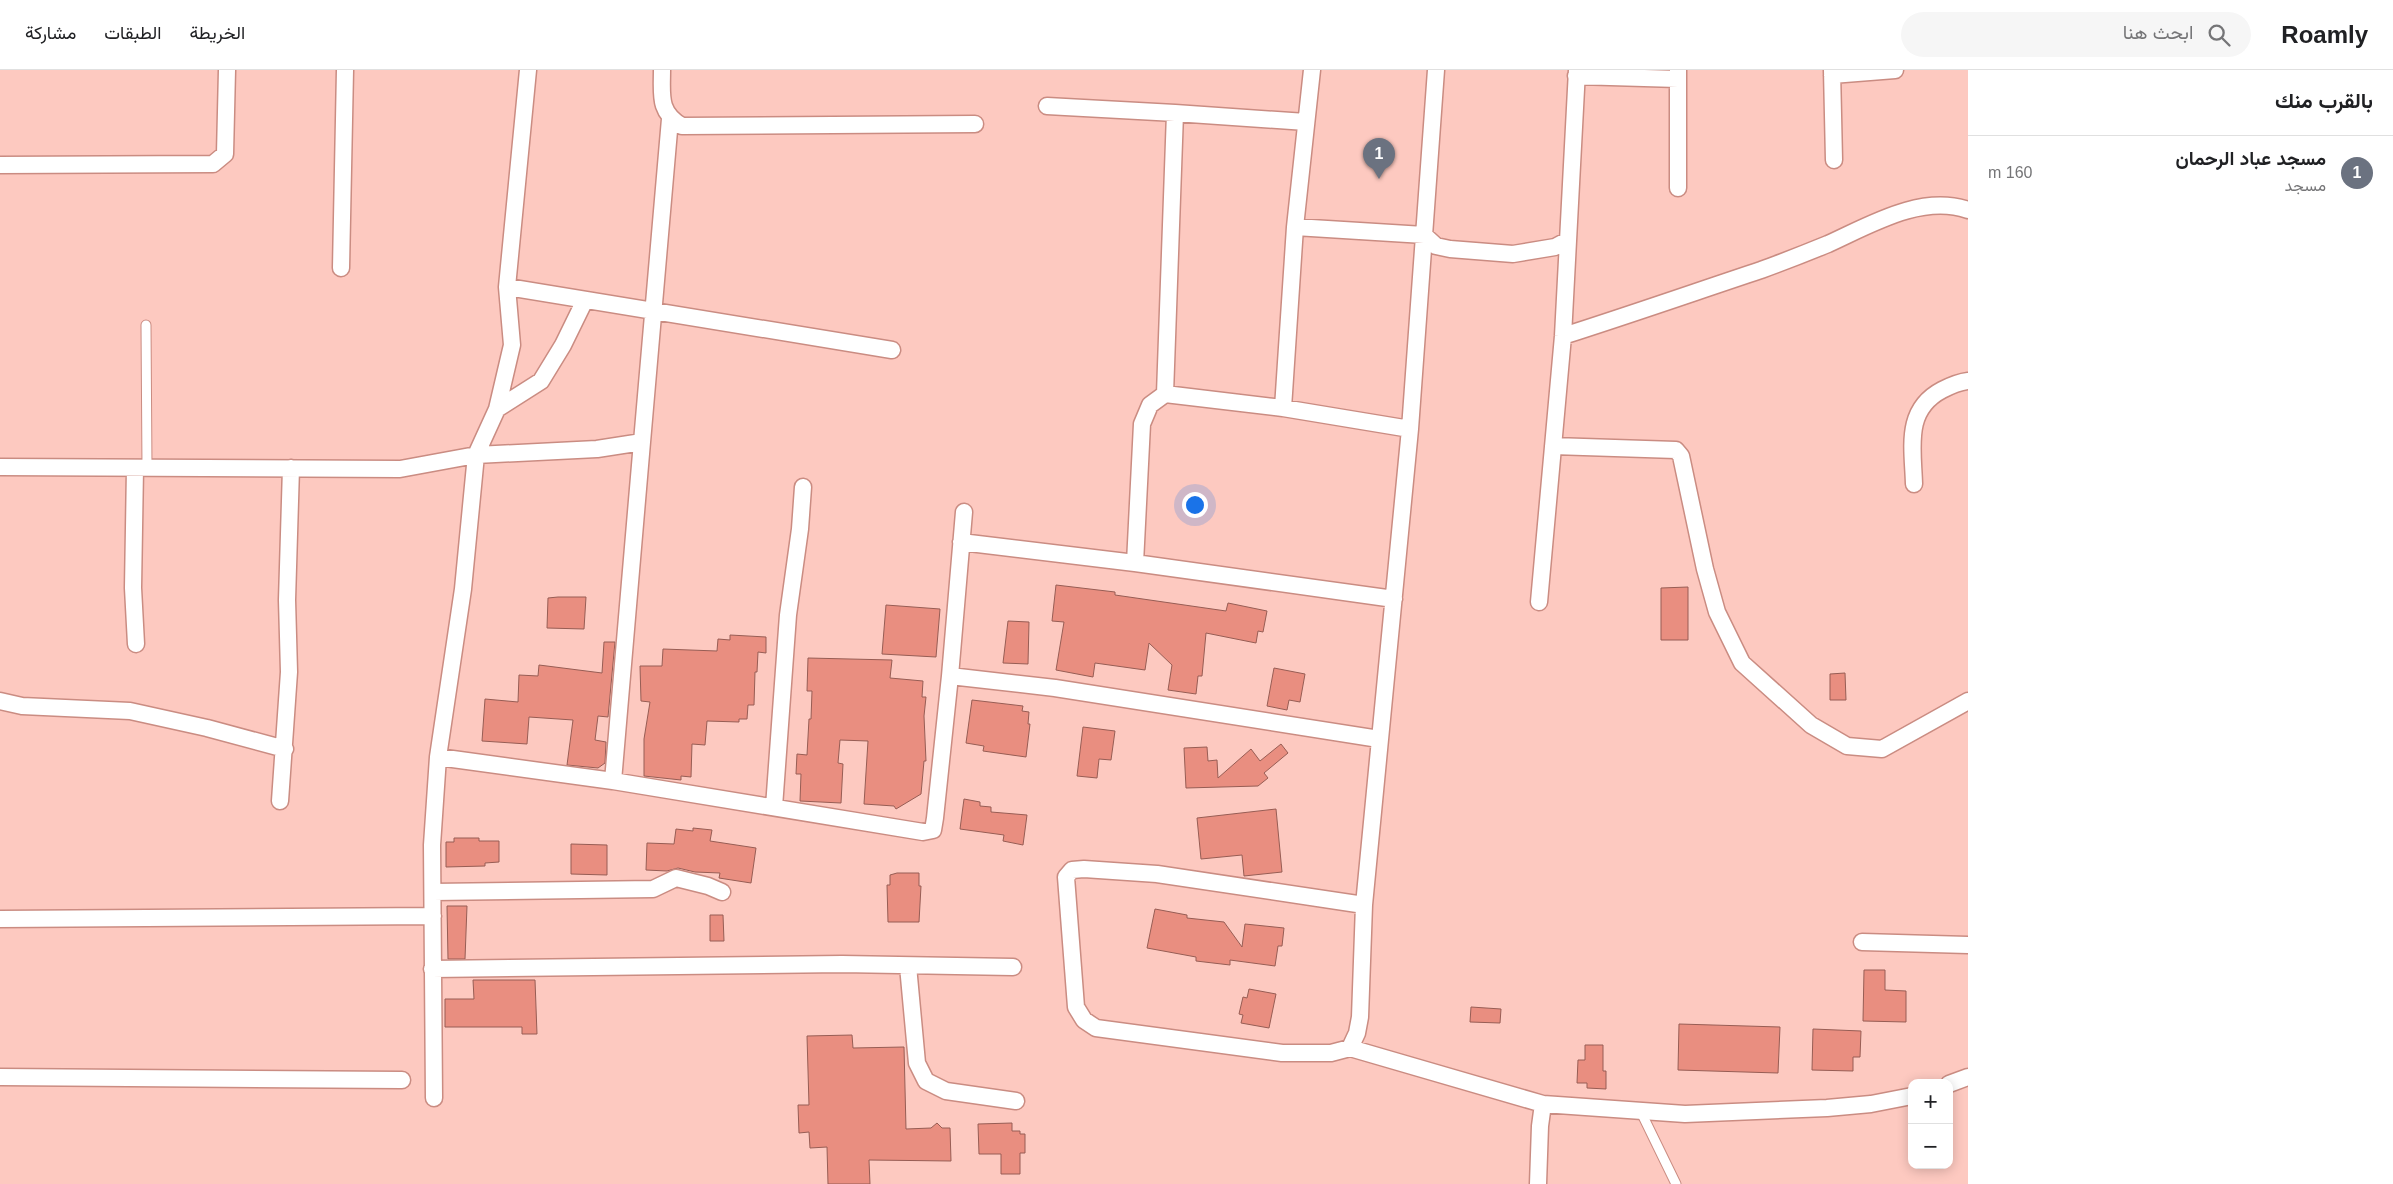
<!DOCTYPE html>
<html lang="ar">
<meta charset="utf-8">
<style>
body{margin:0;font-family:Arial,Vazirmatn,sans-serif;background:#f6f6f6;color:#202124;direction:rtl}
.controls{position:absolute;right:15px;bottom:15px;display:grid;overflow:hidden;border-radius:10px;box-shadow:0 2px 12px #0003}
.controls button{width:45px;height:45px;display:grid;place-items:center;padding:0;border:0;border-bottom:1px solid #e0e0e0;background:#fff;color:#202124;font:25px sans-serif}
.you{position:absolute;left:1194px;top:434px;width:18px;height:18px;margin:-12px;border:4px solid #fff;border-radius:50%;background:#1a73e8;box-shadow:0 0 0 8px #1a73e833}
.badge{display:grid;place-items:center;width:32px;height:32px;border-radius:50%;background:#ea580c;color:#fff;font-size:16px;font-weight:700}
.pin{position:absolute;translate:-50% -41px;filter:drop-shadow(0 1px 2px #0008)}
.pin::after{content:'';position:absolute;top:26px;width:18px;height:15px;background:inherit;clip-path:polygon(0 0,100% 0,50% 100%)}
.list{margin:0;padding:0;list-style:none}
h2{display:flex;justify-content:space-between;align-items:center;height:65px;margin:0;padding:0 20px;font-size:21px}
h2 small{font-size:16px;font-weight:400;color:#757577}
.list li{display:grid;grid-template-columns:32px 1fr auto;gap:15px;align-items:center;box-sizing:border-box;height:75px;padding:0 20px;border-top:1px solid #e0e0e0}
.list b{display:block;font-size:19px;white-space:nowrap}
.list p{margin:0;font-size:16px;white-space:nowrap;color:#757577}
.list em{font-size:16px;font-style:normal;color:#757577}
.icon{flex:none;width:28px;height:28px;fill:none;stroke:currentColor;stroke-width:2;stroke-linecap:round;stroke-linejoin:round}
.map{position:relative;flex:none;width:1968px;height:1114px;overflow:hidden;direction:ltr}
header{display:flex;align-items:center;gap:30px;box-sizing:border-box;height:70px;padding:0 25px;background:#fff;border-bottom:1px solid #e0e0e0}
header strong{font-size:24px}
nav{display:flex;gap:28px;margin-inline-start:auto;font-size:18px}
.search{width:350px;height:45px;background:#f6f6f6;display:flex;align-items:center;gap:12px;box-sizing:border-box;padding:0 18px;border-radius:28px;color:#757577;font-size:19px}
main{display:flex}
aside{flex:1;background:#fff}
.map>svg:first-child{display:block}
</style>
<header>
<strong>Roamly</strong>
<div class="search"><svg class="icon" aria-label="search" viewBox="0 0 24 24"><circle cx="10" cy="10" r="6"/><path d="M15 15l6 6"/></svg>ابحث هنا</div>
<nav><a>الخريطة</a><a>الطبقات</a><a>مشاركة</a></nav>
</header>
<main>
<aside>
<h2>بالقرب منك<small></small></h2>
<ul class="list">
<li><span class="badge" style="background:#6b7280">1</span><div><b>مسجد عباد الرحمان</b><p>مسجد</p></div><em>160 m</em></li>
</ul>
</aside>
<div class="map">
<svg width="1968" height="1114" viewBox="0 0 1968 1114">
<rect width="100%" height="100%" fill="#fdc9c0"/>
<!-- building -->
<path fill="#e98e80" stroke="#975d54" d="M 1056,515 L 1115,522 L 1115,525 L 1226,541 L 1228,533 L 1267,541 L 1263,562 L 1258,561 L 1256,573 L 1206,563 L 1202,606 L 1198,606 L 1196,624 L 1168,620 L 1172,595 L 1149,573 L 1145,600 L 1095,593 L 1093,607 L 1056,600 L 1064,552 L 1052,551 Z
M 1688,517 L 1688,570 L 1661,570 L 1661,518 Z
M 558,527 L 586,527 L 584,559 L 547,558 L 548,528 Z
M 886,535 L 940,539 L 936,587 L 882,584 Z
M 1008,551 L 1029,552 L 1028,594 L 1003,593 Z
M 730,565 L 766,567 L 766,583 L 758,582 L 757,602 L 755,602 L 754,635 L 748,635 L 747,649 L 739,649 L 739,652 L 707,651 L 705,675 L 692,674 L 691,707 L 681,706 L 681,710 L 644,706 L 644,669 L 650,632 L 641,631 L 640,596 L 662,596 L 663,579 L 717,581 L 718,569 L 730,570 Z
M 604,572 L 615,572 L 608,647 L 598,646 L 595,670 L 606,672 L 605,693 L 598,698 L 567,695 L 573,650 L 529,647 L 527,674 L 482,671 L 485,629 L 518,632 L 519,605 L 538,606 L 539,595 L 602,603 Z
M 808,588 L 892,590 L 890,608 L 923,611 L 922,627 L 926,627 L 924,646 L 926,691 L 924,691 L 921,724 L 896,739 L 894,736 L 864,734 L 868,671 L 840,670 L 838,693 L 843,694 L 841,733 L 800,731 L 801,704 L 796,704 L 797,684 L 807,685 L 809,649 L 811,649 L 812,621 L 807,621 Z
M 1274,598 L 1305,604 L 1300,632 L 1289,630 L 1287,640 L 1267,636 Z
M 1845,603 L 1846,630 L 1830,630 L 1830,604 Z
M 972,630 L 1023,636 L 1022,641 L 1029,642 L 1028,654 L 1030,654 L 1026,687 L 983,681 L 984,676 L 966,673 Z
M 1083,657 L 1115,661 L 1111,690 L 1099,689 L 1097,708 L 1077,706 Z
M 1281,674 L 1288,683 L 1264,703 L 1268,708 L 1258,716 L 1186,718 L 1184,678 L 1207,677 L 1208,691 L 1217,690 L 1218,708 L 1251,679 L 1260,691 Z
M 964,729 L 980,732 L 980,736 L 991,737 L 991,742 L 1027,745 L 1023,775 L 1003,771 L 1004,765 L 960,759 Z
M 1276,739 L 1282,802 L 1244,806 L 1242,785 L 1201,789 L 1197,748 Z
M 693,758 L 712,760 L 710,771 L 756,778 L 751,813 L 719,808 L 720,803 L 695,802 L 678,798 L 667,801 L 646,800 L 647,773 L 674,774 L 676,759 L 693,761 Z
M 454,768 L 479,768 L 479,771 L 499,771 L 499,792 L 485,793 L 485,796 L 446,797 L 446,772 L 454,772 Z
M 571,774 L 607,775 L 607,805 L 571,804 Z
M 897,803 L 919,803 L 919,816 L 921,816 L 919,852 L 888,852 L 887,815 L 890,815 L 890,805 Z
M 447,836 L 467,836 L 465,889 L 448,889 Z
M 1155,839 L 1187,845 L 1187,848 L 1224,852 L 1242,877 L 1245,854 L 1284,858 L 1282,876 L 1278,876 L 1275,896 L 1230,890 L 1230,895 L 1196,891 L 1196,887 L 1147,878 Z
M 710,845 L 723,845 L 724,871 L 710,871 Z
M 1864,900 L 1885,900 L 1885,920 L 1906,921 L 1906,952 L 1863,951 Z
M 473,910 L 535,910 L 537,964 L 522,964 L 522,957 L 445,957 L 445,929 L 474,929 Z
M 1249,919 L 1276,924 L 1269,958 L 1241,953 L 1243,945 L 1239,944 L 1243,927 L 1247,928 Z
M 1471,937 L 1501,939 L 1500,953 L 1470,952 Z
M 1679,954 L 1780,957 L 1778,1003 L 1678,1000 Z
M 1813,959 L 1861,961 L 1860,987 L 1853,987 L 1853,1001 L 1812,1000 Z
M 852,965 L 853,978 L 904,977 L 906,1059 L 931,1058 L 937,1053 L 942,1058 L 950,1058 L 951,1091 L 869,1090 L 870,1114 L 828,1114 L 827,1077 L 810,1078 L 809,1062 L 799,1063 L 798,1035 L 809,1035 L 807,966 Z
M 1585,975 L 1603,975 L 1603,1001 L 1606,1001 L 1606,1019 L 1587,1018 L 1587,1013 L 1577,1013 L 1578,990 L 1585,990 Z
M 1012,1053 L 1012,1061 L 1020,1061 L 1020,1064 L 1025,1064 L 1025,1083 L 1020,1083 L 1020,1104 L 1001,1104 L 1001,1084 L 979,1084 L 978,1054 Z"/>
<g fill="none" stroke-linecap="round" stroke-linejoin="round">
<defs>
<path id="lane" d="M 146,255 L 147,398
M 1640,1040 L 1676,1114"/>
<path id="street" d="M 528,0 L 507,217 L 512,275 L 497,339 L 476,385 L 597,379 L 642,372 L 670,49
M 662,0 C 662,25 658,42 682,56 L 975,54
M 1678,0 L 1678,118
M 1832,0 L 1834,90
M 1832,5 L 1895,0
M 1576,6 L 1678,9
M 1047,36 L 1175,43 L 1165,324
M 1175,43 L 1306,52
M 0,95 L 213,94 L 225,84 L 227,0
M 1295,157 L 1424,165 L 1436,176 L 1450,179 L 1513,184 L 1555,177 L 1568,170
M 341,198 L 345,0
M 507,217 L 892,280
M 1563,266 C 1629,245 1695,222 1761,200 C 1783,192 1806,183 1828,174 C 1870,155 1921,124 1968,140
M 1283,338 L 1295,157 L 1312,0
M 497,339 L 541,311 L 563,275 L 585,230
M 1410,359 L 1436,0
M 1553,376 L 1676,380 L 1681,386 L 1705,499 L 1717,542 L 1742,593 L 1811,655 L 1847,676 L 1882,679 L 1968,631
M 0,397 L 400,399 L 476,385 L 463,519 L 438,687 L 613,711 L 923,762 L 933,760 L 935,748 L 950,606 L 964,442
M 135,398 L 133,518 L 136,574
M 1914,414 C 1913,378 1904,340 1942,320 C 1950,316 1959,312 1968,311
M 961,472 L 1135,493 L 1394,529
M 1135,493 L 1142,354 L 1150,335 L 1165,324 L 1283,338 L 1410,359 L 1364,835 L 1360,947 L 1357,963 L 1350,978 L 1331,983 L 1282,983 L 1096,958 L 1084,950 L 1076,937 L 1066,807 L 1072,800 L 1084,799 L 1157,804 L 1364,835
M 1539,532 L 1563,266 L 1577,0
M 950,606 L 1055,618 L 1379,669
M 0,631 L 22,636 L 130,641 L 207,658 L 285,679
M 613,711 L 642,372
M 280,731 L 289,602 L 287,530 L 291,398
M 774,737 L 788,545 L 800,459 L 803,417
M 433,822 L 653,819 L 676,808 L 708,816 L 722,822
M 0,849 L 433,846
M 1862,872 L 1968,875
M 908,896 L 917,993 L 926,1011 L 946,1021 L 1016,1031
M 432,899 L 842,894 L 1013,897
M 1350,978 L 1543,1034
M 0,1007 L 402,1010
M 1949,1014 L 1968,1007
M 434,1028 L 432,775 L 438,687
M 1538,1114 L 1540,1056 L 1543,1034 L 1685,1044 L 1827,1038 L 1871,1034 L 1912,1026"/>
</defs>
<!-- lane casing -->
<use href="#lane" stroke="#ca8c82" stroke-width="11"/>
<!-- street casing -->
<use href="#street" stroke="#ca8c82" stroke-width="19"/>
<!-- lane -->
<use href="#lane" stroke="#fff" stroke-width="9"/>
<!-- street -->
<use href="#street" stroke="#fff" stroke-width="16"/>
</g>
</svg>
<div class="controls">
<button>+</button>
<button>−</button>
</div>
<div class="you"></div>
<div class="pin badge" style="left:1379px;top:109px;background:#6b7280">1</div>
</div>
</main>
